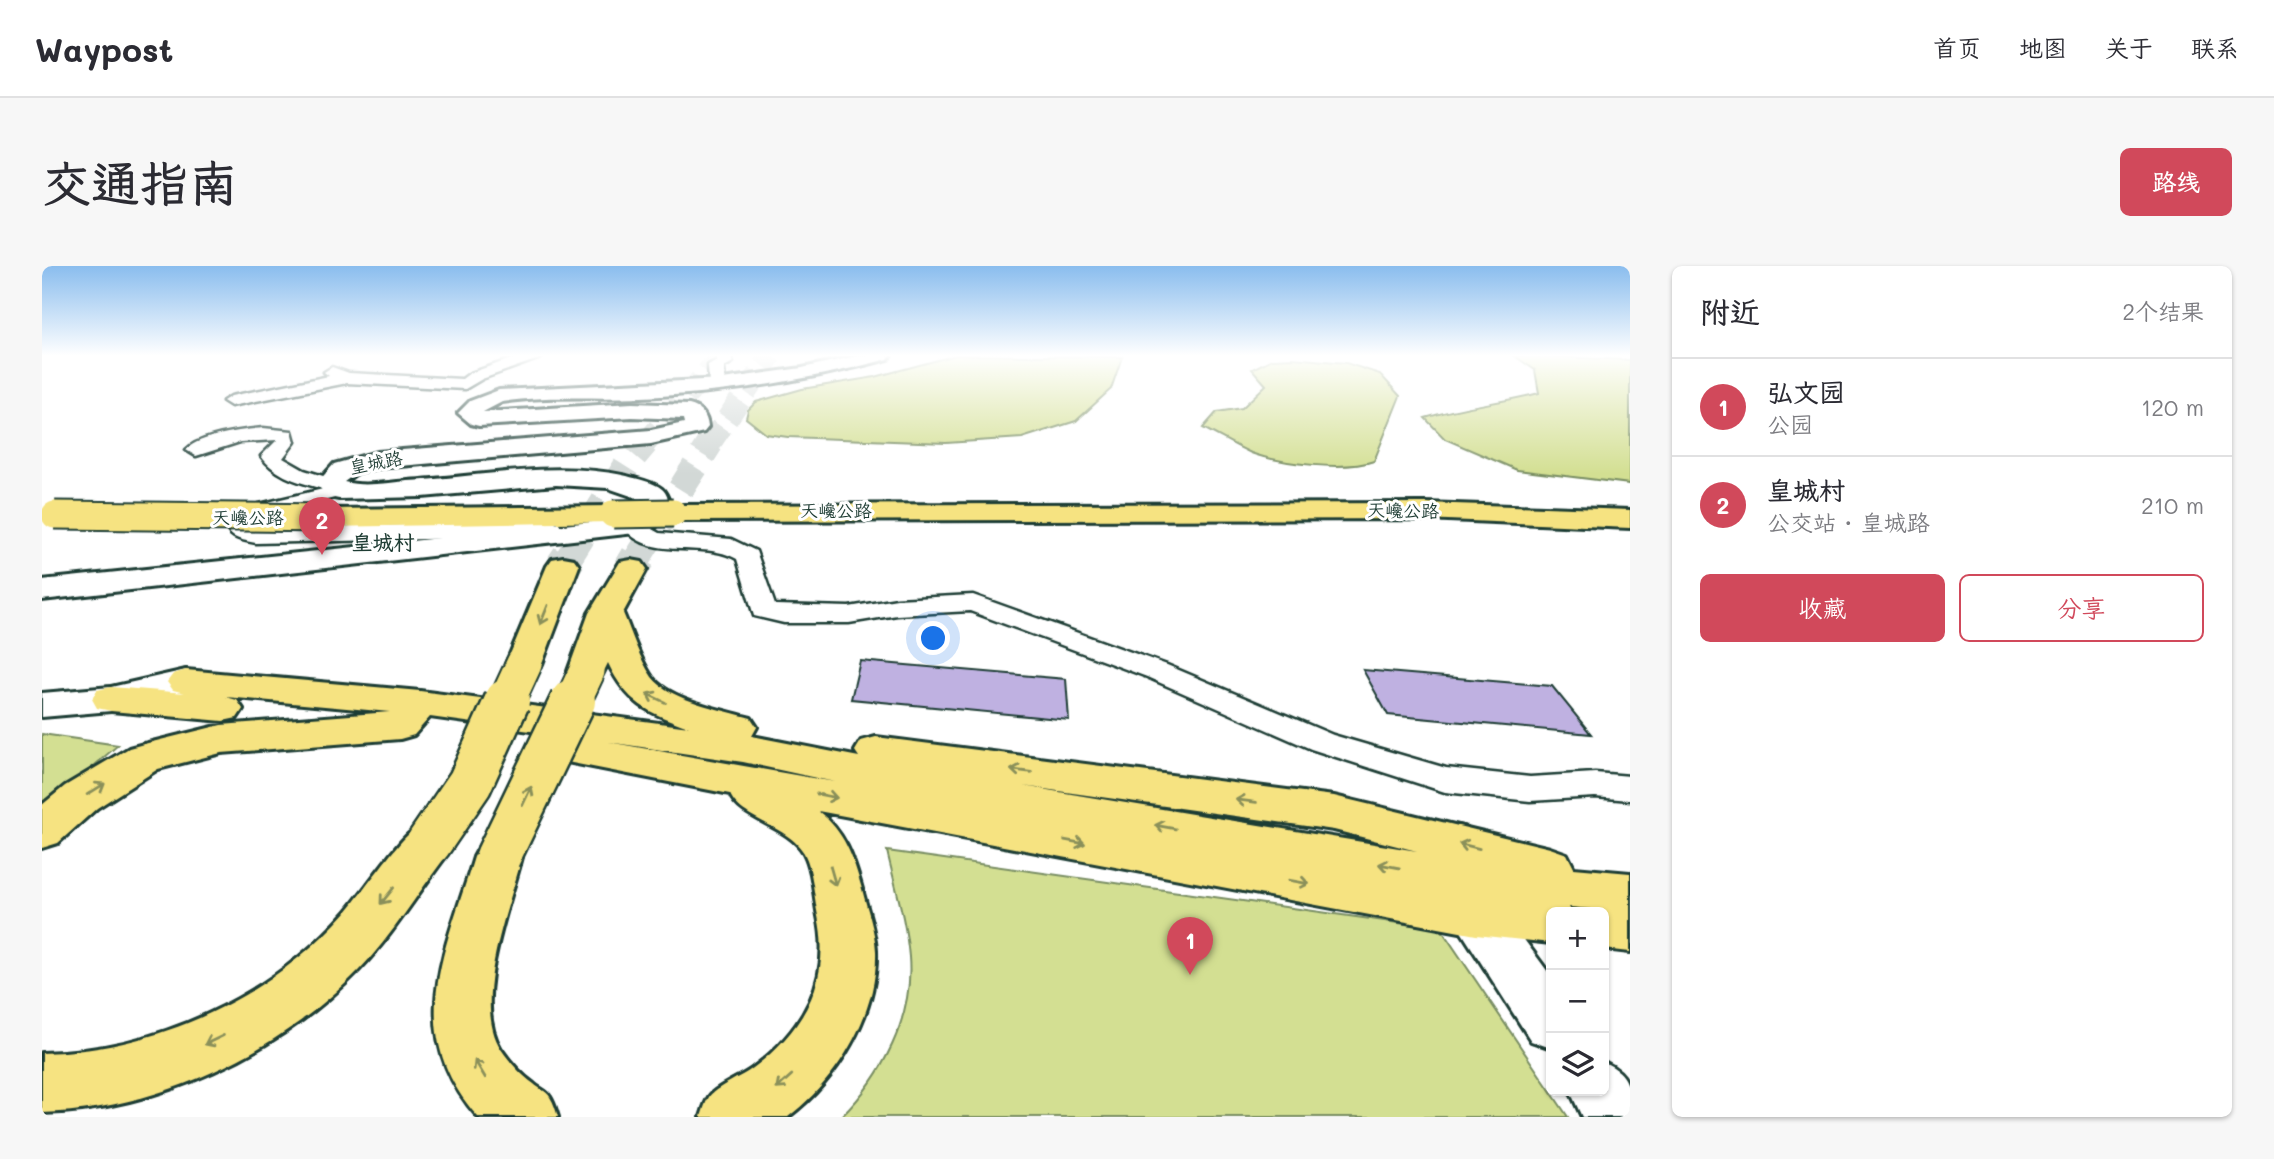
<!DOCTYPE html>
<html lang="zh">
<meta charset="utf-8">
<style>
body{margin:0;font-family:Mali,"LXGW WenKai TC",sans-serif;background:#f7f7f7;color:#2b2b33}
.controls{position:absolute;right:21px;bottom:21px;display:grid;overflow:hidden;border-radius:10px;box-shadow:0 2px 5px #0004}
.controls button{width:63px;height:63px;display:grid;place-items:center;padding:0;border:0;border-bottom:2px solid #e1e1e2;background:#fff;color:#2b2b33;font:35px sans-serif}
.you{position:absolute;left:892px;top:373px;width:24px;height:24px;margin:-18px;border:5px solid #fff;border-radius:50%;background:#1a73e8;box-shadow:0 0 0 10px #1a73e833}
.badge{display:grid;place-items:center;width:46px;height:46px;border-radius:50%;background:#d1495b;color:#fff;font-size:23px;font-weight:700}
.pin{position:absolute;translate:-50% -58px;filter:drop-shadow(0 2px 4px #0008)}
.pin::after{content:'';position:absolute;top:37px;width:24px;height:21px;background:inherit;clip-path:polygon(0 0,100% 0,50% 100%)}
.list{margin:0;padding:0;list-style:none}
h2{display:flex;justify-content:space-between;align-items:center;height:91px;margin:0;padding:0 28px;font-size:30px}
h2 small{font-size:23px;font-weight:400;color:#7c7c81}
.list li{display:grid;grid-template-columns:46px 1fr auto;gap:21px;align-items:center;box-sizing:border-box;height:98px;padding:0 28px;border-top:2px solid #e1e1e2}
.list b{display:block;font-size:26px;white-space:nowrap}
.list p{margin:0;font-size:23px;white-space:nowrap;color:#7c7c81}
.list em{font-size:23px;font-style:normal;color:#7c7c81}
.actions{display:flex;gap:14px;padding:21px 28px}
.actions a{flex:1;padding:16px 0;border:2px solid #d1495b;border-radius:10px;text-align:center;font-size:24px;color:#d1495b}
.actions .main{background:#d1495b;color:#fff}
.icon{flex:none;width:38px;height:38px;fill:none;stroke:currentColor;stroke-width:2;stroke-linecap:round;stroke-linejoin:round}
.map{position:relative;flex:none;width:1588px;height:851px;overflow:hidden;border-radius:10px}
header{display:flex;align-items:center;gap:42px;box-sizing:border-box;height:98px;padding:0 35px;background:#fff;border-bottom:2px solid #e1e1e2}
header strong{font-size:33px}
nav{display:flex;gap:38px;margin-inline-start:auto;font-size:24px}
.intro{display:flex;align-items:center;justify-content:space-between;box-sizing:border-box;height:168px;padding:0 42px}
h1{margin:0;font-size:49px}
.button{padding:18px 32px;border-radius:10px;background:#d1495b;color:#fff;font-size:24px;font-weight:700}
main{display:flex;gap:42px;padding:0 42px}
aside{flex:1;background:#fff;border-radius:10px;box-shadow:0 2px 5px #0004}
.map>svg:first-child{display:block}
</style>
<header>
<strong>Waypost</strong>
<nav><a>首页</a><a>地图</a><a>关于</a><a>联系</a></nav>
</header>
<div class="intro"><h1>交通指南</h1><a class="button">路线</a></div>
<main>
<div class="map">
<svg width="1588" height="851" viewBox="0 0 1588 851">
<rect width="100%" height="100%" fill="#fff"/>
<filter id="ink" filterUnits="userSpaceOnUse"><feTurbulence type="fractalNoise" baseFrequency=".0143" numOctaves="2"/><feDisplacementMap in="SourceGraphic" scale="14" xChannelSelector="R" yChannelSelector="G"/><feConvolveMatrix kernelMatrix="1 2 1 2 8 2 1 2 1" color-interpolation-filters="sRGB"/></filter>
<g filter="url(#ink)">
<!-- green -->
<path fill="#d3df92" stroke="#798e63" stroke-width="2" d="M 914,89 L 1080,91 L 1069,123 L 1034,155 L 980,172 L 904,177 L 746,171 L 724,168 L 704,152 L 706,144 L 714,136 L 760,123 L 833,111 Z
M 1471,89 L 1588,94 L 1588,218 L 1475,204 L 1403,173 L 1383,152 C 1420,140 1459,137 1497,127 L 1493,104 Z
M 1251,92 L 1304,97 L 1338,108 L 1358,130 L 1332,195 C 1303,205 1239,198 1209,187 C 1193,180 1177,170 1161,162 L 1175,146 L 1200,142 L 1224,119 L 1210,103 L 1230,93 Z
M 0,468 L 76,479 L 0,545 Z
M 845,585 L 1399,663 L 1526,851 L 799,851 C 840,811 872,751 867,691 C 864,655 853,620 845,585 Z"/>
<!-- building -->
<path fill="#bfb1e1" stroke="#1f3d34" stroke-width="2" d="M 818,395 L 1024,413 L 1027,454 L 809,433 Z
M 1321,404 L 1510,420 L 1549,468 L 1346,449 Z"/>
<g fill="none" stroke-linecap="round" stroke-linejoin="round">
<!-- primary-tunnel-far2 -->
<path stroke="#d2d8d6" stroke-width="22" stroke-dasharray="22 10" stroke-linecap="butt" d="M 602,179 L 680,89
M 667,179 L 729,89"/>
<!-- primary-tunnel-far1 -->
<path stroke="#d2d8d6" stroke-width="27" stroke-dasharray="27 14" stroke-linecap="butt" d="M 526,293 L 587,196 L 603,177
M 595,293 L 668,177"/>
<!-- primary-tunnel -->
<path stroke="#d2d8d6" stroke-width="35" stroke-dasharray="35 18" stroke-linecap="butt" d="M 521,300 L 527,291
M 589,303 L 596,291"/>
<defs>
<path id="street" d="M 481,89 L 501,89 L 499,92 L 440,113 L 423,123 L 305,117 L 189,140 L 181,135 L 189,130 L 287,110 L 282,106 L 290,101 L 307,107 L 420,113 L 428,107 Z
M 674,89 L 688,89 L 691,96 L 682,101 L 683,118 L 675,123 L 667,118 L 666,99 L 675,94 Z
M 221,162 L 250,165 L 253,176 L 241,192 L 262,204 L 294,214 L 297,219 L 304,221 L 307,225 L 304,229 L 208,254 L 205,257 L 209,262 L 509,256 L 517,258 L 520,263 L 517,268 L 509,270 L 214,277 C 200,274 185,273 183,256 L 192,244 L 281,223 C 257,216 234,211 219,190 L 235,174 L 198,176 L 154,190 L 144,184 C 157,169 201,164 221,162 Z
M 592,253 L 617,267 L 689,273 L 714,285 L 733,339 L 807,341 L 855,333 L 931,329 L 1125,399 L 1291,469 L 1404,502 L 1488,511 L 1553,507 L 1588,510 L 1588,534 L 1553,531 L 1488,535 L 1403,526 L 1269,483 L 1105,411 L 928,345 L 855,349 L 807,357 L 742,357 L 712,350 L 695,293 C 661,273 606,297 581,260 L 584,255 Z"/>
<path id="secondary" d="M 819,89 L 849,89 L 846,93 C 764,115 683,127 599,131 C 553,133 505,129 460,136 L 441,146 L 590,137 L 647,139 C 659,142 665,149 666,161 L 662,166 L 609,178 L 335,202 L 316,206 L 302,216 C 321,221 345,217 366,215 C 438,211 513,194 585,210 C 595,213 612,216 620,223 C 625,227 627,236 629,242 L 614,261 L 602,266 L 0,334 L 0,314 L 587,252 L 601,241 L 598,233 L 566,222 L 514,219 L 380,231 L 297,233 L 287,231 L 274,218 L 292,198 L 335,186 L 609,164 L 642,157 L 641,153 L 590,151 L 437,160 L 429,158 L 416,147 L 428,135 L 457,124 L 680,113 L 760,102 Z
M 144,404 L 157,408 L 163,416 L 157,424 L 69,445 L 0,451 L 0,427 L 69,421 Z
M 1434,627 L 1452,633 L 1509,710 L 1509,782 L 1489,775 L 1408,648 L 1416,633 Z
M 1562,796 C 1588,809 1588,819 1588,851 L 1540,851 L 1528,825 L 1562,825 Z"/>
<path id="primary" d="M 521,291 L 532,293 L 537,300 L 500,398 L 495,406 L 482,409 L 469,406 L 464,398 L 505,300 L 510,293 Z
M 589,294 L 600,296 L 605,303 L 581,347 C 590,368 597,392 610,411 C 628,435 682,444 709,452 L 715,461 L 710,470 L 817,491 L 813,485 L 819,475 L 834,471 L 1292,530 L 1508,582 L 1525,588 L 1532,602 L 1588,607 L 1588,686 L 1562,683 L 1562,646 L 1543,646 L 1550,643 L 1527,641 L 1530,646 L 1509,646 L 1509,677 L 1434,669 L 776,545 C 803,566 811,591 820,623 C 825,643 833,664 834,685 C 836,748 795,814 746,851 L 659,851 C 661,845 663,837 667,831 C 672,822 701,810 711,802 C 762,764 790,713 776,650 C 772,631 771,604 762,587 C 746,559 698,554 688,528 L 525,496 L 519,486 L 525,476 L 538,472 L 388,451 L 372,469 L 358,473 L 179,487 L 116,503 L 55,542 L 16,577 L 0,582 L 0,539 L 23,520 L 87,482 L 102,478 L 179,459 L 348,446 L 184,431 L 195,434 L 201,443 L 195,452 L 181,455 L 69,445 L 55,442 L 50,433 L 55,424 L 69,421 L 143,427 L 131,424 L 125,416 L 131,408 L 144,404 L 378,425 L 647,461 C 606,447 585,437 566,397 L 558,413 L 545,416 L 532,413 L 526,405 L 547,347 L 578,296 ZM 566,476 L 701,496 L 793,516 ZM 981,520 L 1292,564 L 1375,585 Z
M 387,559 L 404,564 L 411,577 L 404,590 C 375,628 350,670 317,704 C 237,787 115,844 0,847 L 0,787 C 114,785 228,732 304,646 C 318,630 359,571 372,564 C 376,562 382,561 387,559 Z
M 456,573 L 473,578 L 480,591 C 467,642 429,736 459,783 C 468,796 479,809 492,818 C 497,823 505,825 508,831 C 512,837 514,845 516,851 L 436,851 C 360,765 404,684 432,591 L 439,578 Z"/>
<path id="highway" d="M 1383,237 L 1588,244 L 1588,262 L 1383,253 L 631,255 L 621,253 L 617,247 L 621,241 L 631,239 Z
M 571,240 L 581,242 L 585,248 L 581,254 L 571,256 L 284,261 L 274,258 L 270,252 L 274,246 L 284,243 Z"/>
</defs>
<!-- street casing -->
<use href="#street" stroke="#1f3d34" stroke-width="5"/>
<!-- secondary casing -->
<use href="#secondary" stroke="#1f3d34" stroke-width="6"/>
<!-- primary casing -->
<use href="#primary" stroke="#1f3d34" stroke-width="6"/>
<!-- highway casing -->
<use href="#highway" stroke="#1f3d34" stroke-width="6"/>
<!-- street -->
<use href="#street" fill="#fff" fill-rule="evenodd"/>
<!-- secondary -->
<use href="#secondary" fill="#fff" fill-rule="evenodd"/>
<!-- primary -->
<use href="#primary" fill="#f6e381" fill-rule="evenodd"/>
<!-- highway -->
<use href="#highway" fill="#f6e381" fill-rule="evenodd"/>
<defs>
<path id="primary-bridge-far1" d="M 464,437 L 482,398
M 530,437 L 545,405"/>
<path id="primary-bridge" d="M 387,577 L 428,517 L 465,435
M 456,591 L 531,435"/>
<path id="highway-bridge" d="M 571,248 L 631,247
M 13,249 L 284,252"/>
</defs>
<!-- primary-bridge-far1 casing -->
<use href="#primary-bridge-far1" stroke="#1f3d34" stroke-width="39" stroke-linecap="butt"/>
<!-- primary-bridge casing -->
<use href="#primary-bridge" stroke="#1f3d34" stroke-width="49" stroke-linecap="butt"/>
<!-- highway-bridge casing -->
<use href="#highway-bridge" stroke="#1f3d34" stroke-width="31" stroke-linecap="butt"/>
<!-- primary-bridge-far1 -->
<use href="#primary-bridge-far1" stroke="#f6e381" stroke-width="35"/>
<!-- primary-bridge -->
<use href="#primary-bridge" stroke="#f6e381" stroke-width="44"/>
<!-- highway-bridge -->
<use href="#highway-bridge" stroke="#f6e381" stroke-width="27"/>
</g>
<!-- one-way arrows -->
<defs><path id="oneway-shaft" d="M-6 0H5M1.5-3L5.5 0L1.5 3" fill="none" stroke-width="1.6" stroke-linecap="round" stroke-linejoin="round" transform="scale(1.75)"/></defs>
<g stroke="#8a905a">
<use href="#oneway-shaft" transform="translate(502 349) rotate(112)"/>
<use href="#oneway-shaft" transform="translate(614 432) rotate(-154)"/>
<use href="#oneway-shaft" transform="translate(979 505) rotate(-172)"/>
<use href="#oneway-shaft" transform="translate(54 523) rotate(-32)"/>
<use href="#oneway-shaft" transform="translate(485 530) rotate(-65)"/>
<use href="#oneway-shaft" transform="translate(785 530) rotate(11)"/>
<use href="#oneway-shaft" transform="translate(1204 535) rotate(-172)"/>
<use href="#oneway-shaft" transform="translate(1123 561) rotate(-170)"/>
<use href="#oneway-shaft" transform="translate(1033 576) rotate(10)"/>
<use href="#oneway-shaft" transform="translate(1427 580) rotate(-166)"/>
<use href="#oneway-shaft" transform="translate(1347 600) rotate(-170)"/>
<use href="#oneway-shaft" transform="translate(791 610) rotate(74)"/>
<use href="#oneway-shaft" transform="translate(1257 616) rotate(10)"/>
<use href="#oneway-shaft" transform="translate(345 630) rotate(129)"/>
<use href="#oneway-shaft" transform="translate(172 774) rotate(154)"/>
<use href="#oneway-shaft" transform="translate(438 803) rotate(-121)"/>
<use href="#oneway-shaft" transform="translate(742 816) rotate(138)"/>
</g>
</g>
<!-- sky -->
<linearGradient id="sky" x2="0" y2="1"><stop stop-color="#8abdee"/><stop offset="0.43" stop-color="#fff"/><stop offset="1" stop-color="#fff" stop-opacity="0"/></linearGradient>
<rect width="1588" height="208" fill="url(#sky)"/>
<g text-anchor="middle" stroke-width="6" stroke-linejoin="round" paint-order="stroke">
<!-- far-street labels -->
<g font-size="18" fill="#1f3d34" stroke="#fff">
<text transform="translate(334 197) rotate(-11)" y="6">皇城路</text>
<text x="794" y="251">天巉公路</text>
<text transform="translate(1361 245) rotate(1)" y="6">天巉公路</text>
<text x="206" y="258">天巉公路</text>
</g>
<!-- far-quarter labels -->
<g font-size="21" font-weight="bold" fill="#1f3d34" stroke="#fff">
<text x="341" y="284">皇城村</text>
</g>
</g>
</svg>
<div class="controls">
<button>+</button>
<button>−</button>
<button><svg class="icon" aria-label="layers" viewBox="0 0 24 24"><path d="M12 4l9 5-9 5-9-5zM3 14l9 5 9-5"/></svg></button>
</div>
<div class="you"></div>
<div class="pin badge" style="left:1148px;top:709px">1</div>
<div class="pin badge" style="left:280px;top:289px">2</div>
</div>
<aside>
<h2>附近<small>2个结果</small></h2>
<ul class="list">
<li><span class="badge">1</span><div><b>弘文园</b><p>公园</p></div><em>120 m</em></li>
<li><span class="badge">2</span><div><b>皇城村</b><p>公交站 · 皇城路</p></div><em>210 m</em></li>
</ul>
<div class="actions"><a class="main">收藏</a><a>分享</a></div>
</aside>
</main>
